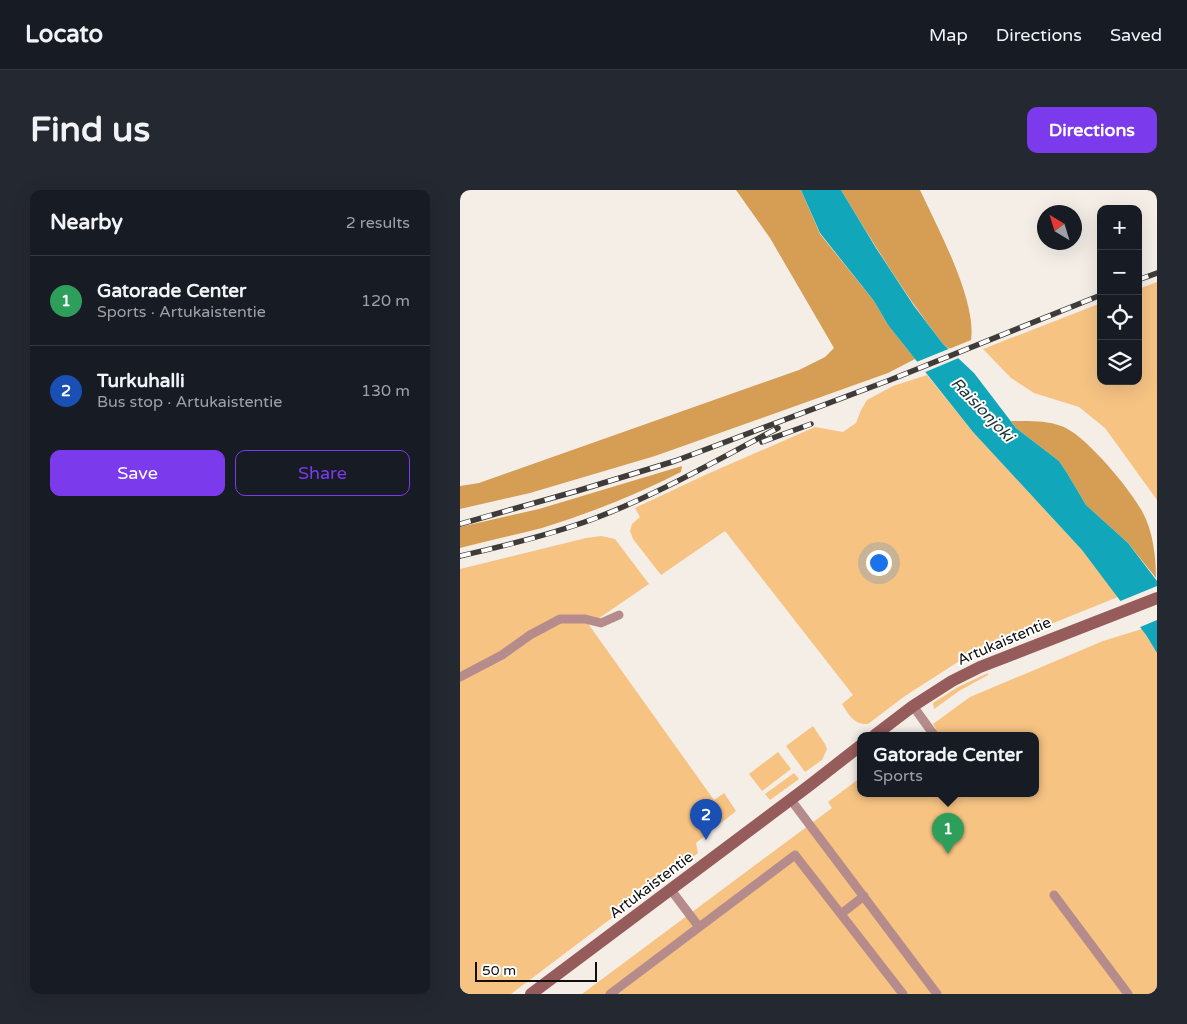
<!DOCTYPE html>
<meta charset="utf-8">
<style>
body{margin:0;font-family:"Varela Round",sans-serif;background:#242831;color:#f1f3f6}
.controls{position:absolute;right:15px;top:15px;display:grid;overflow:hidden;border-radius:10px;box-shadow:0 5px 20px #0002}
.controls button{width:45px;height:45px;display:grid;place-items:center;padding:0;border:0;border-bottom:1px solid #363941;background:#171b24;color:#f1f3f6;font:25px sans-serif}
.compass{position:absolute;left:577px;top:15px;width:45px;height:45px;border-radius:50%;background:#171b24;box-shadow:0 5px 20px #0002;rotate:322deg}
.scale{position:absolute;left:15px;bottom:12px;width:122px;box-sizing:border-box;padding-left:5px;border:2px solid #110f0d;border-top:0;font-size:14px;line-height:18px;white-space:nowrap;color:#110f0d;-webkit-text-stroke:4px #fff;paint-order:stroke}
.you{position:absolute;left:418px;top:372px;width:18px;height:18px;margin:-12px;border:4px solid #fff;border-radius:50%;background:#1a73e8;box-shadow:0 0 0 8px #1a73e833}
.badge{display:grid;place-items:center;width:32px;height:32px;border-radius:50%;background:#7c3aed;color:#fff;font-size:16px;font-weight:700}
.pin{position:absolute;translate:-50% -41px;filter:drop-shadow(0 1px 2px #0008)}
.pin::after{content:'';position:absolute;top:26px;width:18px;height:15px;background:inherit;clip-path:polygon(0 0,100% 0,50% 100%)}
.popup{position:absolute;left:397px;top:542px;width:182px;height:65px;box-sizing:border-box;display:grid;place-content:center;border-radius:10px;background:#171b24;filter:drop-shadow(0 1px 4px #0005);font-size:16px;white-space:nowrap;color:#9ea1a6}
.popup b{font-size:19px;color:#f1f3f6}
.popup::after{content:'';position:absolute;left:50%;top:100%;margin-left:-10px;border:10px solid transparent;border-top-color:#171b24}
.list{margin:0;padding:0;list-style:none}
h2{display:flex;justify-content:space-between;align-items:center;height:65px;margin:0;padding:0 20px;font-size:21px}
h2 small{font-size:16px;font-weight:400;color:#9ea1a6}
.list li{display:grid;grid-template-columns:32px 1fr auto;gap:15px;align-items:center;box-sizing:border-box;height:90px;padding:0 20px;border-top:1px solid #363941}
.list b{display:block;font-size:19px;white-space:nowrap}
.list p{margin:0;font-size:16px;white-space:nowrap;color:#9ea1a6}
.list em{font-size:16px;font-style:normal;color:#9ea1a6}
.actions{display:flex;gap:10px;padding:15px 20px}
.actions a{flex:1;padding:11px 0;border:1px solid #7c3aed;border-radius:10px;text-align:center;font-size:18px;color:#7c3aed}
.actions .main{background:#7c3aed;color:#fff}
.icon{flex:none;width:28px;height:28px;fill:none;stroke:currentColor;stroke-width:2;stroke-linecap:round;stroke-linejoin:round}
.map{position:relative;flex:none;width:697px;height:804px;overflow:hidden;border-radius:10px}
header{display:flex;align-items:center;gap:30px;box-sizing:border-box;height:70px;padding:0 25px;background:#171b24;border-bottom:1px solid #363941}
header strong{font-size:24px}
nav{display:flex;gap:28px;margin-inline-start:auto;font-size:18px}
.intro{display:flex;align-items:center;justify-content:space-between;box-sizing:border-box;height:120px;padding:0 30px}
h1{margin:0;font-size:35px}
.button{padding:12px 22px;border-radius:10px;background:#7c3aed;color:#fff;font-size:18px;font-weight:700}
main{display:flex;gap:30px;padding:0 30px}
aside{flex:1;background:#171b24;border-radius:10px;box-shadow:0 5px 20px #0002}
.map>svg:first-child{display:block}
</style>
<header>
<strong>Locato</strong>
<nav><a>Map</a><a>Directions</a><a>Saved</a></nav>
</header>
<div class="intro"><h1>Find us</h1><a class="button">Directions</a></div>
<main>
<aside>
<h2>Nearby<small>2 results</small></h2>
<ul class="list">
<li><span class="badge" style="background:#2e9e5b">1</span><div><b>Gatorade Center</b><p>Sports · Artukaistentie</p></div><em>120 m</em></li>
<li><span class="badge" style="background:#1a4fb4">2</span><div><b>Turkuhalli</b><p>Bus stop · Artukaistentie</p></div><em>130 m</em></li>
</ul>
<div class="actions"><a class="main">Save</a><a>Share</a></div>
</aside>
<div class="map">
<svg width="697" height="804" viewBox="0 0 697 804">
<rect width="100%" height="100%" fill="#f4eee7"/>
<!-- green -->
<path fill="#f6c383" d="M 697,92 L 697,310 L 645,238 L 619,217 L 574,203 L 551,188 L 523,159 L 641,113 L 641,191 L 678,191 L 678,99 Z
M 467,185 L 513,242 L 622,360 L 658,407 L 501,470 L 445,506 L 408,534 C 394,535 389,525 382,514 L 393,505 L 265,341 L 201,385 L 173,349 L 170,341 L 172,334 L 180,327 L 175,318 L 245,285 L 355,237 L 383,242 L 396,233 L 401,220 L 407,210 L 433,196 Z
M 141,346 L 155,349 L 189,394 L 129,435 L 254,610 L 264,603 L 276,621 L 236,653 L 238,663 L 51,804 L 0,804 L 0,379 L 126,348 Z
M 682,439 L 697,463 L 697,804 L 122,804 L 372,618 L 368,612 L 400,588 L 400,603 L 576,603 L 576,545 L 467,545 L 476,539 L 473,534 L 510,507 L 643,451 Z
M 528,483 L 528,485 L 499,501 L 474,519 L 473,513 L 498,497 Z
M 353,536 L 365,554 L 367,559 L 362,570 L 345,582 L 326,556 Z
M 318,562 L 331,579 L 302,601 L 289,584 Z
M 334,583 L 339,589 L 310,610 L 305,604 Z"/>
<!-- forest -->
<path fill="#d69e55" d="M 276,0 L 341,0 L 360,44 L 414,111 L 428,135 L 455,169 L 428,183 L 195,266 L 70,303 L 0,319 L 0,296 L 19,293 L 339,180 L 365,167 L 374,158 L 310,48 Z
M 381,0 L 460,0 C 477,37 517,110 511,150 L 489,159 L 483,154 C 445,105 413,53 381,0 Z
M 551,231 C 568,231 585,230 601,236 C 624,243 670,299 682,321 C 693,341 696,366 696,388 L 668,353 L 626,315 L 607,283 L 599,271 L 556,238 Z
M 222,276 L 221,282 C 176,305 130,323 82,338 C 55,345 27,351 0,358 L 0,337 L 79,319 Z"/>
<!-- water -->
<path fill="#11a6b9" d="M 341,0 L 381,0 L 416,58 L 454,116 L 483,154 L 514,183 L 556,238 L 599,271 L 607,283 L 626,315 L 668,353 L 697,391 L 697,463 L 686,445 L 622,360 L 513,242 L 428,135 L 414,111 L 360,43 Z"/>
<!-- pier -->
<path fill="#f4eee7" d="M 491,158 L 501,167 L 463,183 L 454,173 Z
M 697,396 L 697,430 L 678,438 L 658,412 Z"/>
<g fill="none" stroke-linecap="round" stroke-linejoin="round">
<!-- lane -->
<path stroke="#b58c8b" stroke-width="9" d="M 0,487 L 42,465 L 70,445 L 100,429 L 125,429 L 141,433 L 159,425
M 453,516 L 474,545
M 331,610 L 477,804
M 211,700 L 239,737
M 594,705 L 668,804
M 381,724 L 404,706
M 150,804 L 335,665 L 443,804"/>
<!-- secondary -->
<path stroke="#965c5b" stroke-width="12" d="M 415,545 L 453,516 L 492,491 L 520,477 L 697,408
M 71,804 L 350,595 L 400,556"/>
<defs>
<path id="rail" d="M 678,90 L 697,83
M 302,252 L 351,234
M 0,334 L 117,301 L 215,271 L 430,190 L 641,105
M 0,366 C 44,356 90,345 133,329 C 197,305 257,270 318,238"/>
</defs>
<!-- rail casing -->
<use href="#rail" stroke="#3e3b38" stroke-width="5.5"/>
<!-- rail -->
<use href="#rail" stroke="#fff" stroke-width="4" stroke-dasharray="11" stroke-linecap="butt"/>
</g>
<g text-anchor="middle" stroke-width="4" stroke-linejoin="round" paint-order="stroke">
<!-- street labels -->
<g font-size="15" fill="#110f0d" stroke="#fff">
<text transform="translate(544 451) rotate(-23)" y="5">Artukaistentie</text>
<text transform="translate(191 695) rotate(-37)" y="5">Artukaistentie</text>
</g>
<!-- water labels -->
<g font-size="16" font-style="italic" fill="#1e3438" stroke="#fff">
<text transform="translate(523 219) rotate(46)" y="6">Raisionjoki</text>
</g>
</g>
</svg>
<div class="controls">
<button>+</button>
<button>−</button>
<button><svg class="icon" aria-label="locate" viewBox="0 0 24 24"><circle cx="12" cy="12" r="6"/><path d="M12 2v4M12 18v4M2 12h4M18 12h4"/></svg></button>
<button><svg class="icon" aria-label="layers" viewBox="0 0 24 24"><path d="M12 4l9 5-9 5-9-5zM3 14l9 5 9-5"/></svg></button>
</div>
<svg class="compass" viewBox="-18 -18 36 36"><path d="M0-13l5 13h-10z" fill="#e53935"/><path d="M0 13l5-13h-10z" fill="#9ea1a6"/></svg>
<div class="scale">50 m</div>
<div class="you"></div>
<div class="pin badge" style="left:488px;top:664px;background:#2e9e5b">1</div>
<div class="popup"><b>Gatorade Center</b>Sports</div>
<div class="pin badge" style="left:246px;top:650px;background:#1a4fb4">2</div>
</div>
</main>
